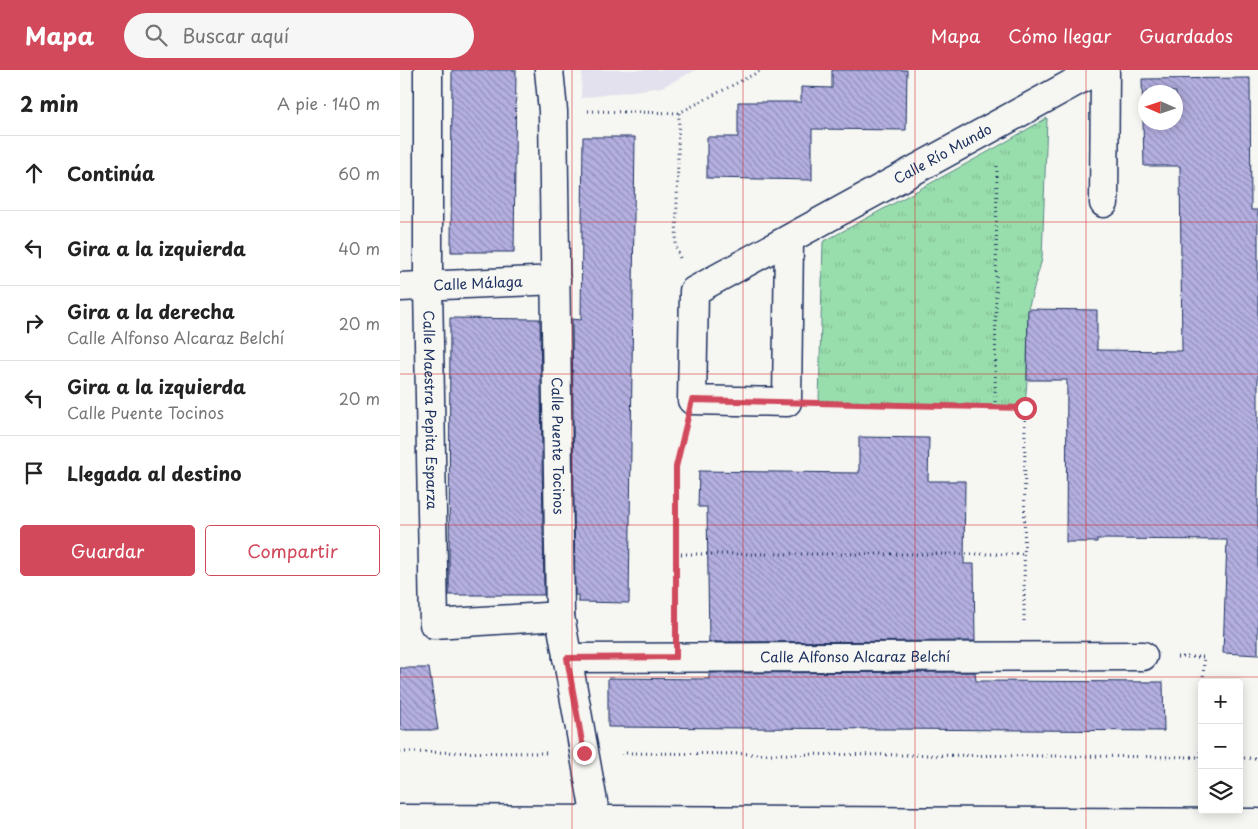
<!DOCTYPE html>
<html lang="es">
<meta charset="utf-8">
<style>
body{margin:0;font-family:"Playpen Sans",sans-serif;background:#f6f6f6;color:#222}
.controls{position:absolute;right:15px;bottom:15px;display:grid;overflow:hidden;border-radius:5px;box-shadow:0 2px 12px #0003}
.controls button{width:45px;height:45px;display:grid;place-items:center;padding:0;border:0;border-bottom:1px solid #e0e0e0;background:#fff;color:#222;font:25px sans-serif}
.compass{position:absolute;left:738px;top:15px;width:45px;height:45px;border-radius:50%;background:#fff;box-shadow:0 2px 12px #0003;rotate:273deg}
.stop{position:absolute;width:15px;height:15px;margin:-11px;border:4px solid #d1495b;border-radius:50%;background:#fff}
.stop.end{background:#d1495b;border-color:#fff;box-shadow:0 1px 5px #0008}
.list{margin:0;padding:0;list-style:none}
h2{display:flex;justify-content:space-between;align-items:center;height:65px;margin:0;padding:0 20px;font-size:21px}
h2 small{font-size:16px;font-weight:400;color:#767676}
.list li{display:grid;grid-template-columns:32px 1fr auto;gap:15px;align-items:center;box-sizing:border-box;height:75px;padding:0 20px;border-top:1px solid #e0e0e0}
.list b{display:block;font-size:19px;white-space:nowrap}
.list p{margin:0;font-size:16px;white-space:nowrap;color:#767676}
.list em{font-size:16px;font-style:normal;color:#767676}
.actions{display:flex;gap:10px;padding:15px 20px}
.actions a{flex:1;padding:11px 0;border:1px solid #d1495b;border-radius:5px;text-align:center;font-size:18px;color:#d1495b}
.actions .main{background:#d1495b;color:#fff}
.icon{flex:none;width:28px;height:28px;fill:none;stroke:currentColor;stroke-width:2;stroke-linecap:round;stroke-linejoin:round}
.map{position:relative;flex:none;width:858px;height:759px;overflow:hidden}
header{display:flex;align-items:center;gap:30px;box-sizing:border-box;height:70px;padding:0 25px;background:#d1495b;color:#fff}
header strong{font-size:24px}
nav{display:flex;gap:28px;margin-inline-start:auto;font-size:18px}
.search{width:350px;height:45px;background:#f6f6f6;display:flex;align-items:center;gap:12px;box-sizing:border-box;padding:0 18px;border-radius:28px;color:#767676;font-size:19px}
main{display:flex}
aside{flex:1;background:#fff}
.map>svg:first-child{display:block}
</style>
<header>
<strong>Mapa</strong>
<div class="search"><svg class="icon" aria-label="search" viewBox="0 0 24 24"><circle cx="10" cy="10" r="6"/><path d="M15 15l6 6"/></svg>Buscar aquí</div>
<nav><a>Mapa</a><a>Cómo llegar</a><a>Guardados</a></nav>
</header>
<main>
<aside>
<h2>2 min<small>A pie · 140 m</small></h2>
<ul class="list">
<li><svg class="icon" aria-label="ahead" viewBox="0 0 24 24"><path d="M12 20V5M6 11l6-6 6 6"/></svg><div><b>Continúa</b></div><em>60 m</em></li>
<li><svg class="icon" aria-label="left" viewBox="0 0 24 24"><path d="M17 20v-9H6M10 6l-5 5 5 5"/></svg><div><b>Gira a la izquierda</b></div><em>40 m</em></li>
<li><svg class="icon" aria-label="right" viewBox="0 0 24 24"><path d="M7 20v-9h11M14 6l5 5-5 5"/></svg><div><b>Gira a la derecha</b><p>Calle Alfonso Alcaraz Belchí</p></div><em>20 m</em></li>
<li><svg class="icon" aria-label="left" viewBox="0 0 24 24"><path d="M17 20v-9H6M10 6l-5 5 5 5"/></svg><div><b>Gira a la izquierda</b><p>Calle Puente Tocinos</p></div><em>20 m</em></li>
<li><svg class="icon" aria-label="arrive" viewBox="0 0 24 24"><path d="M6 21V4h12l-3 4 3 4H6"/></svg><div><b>Llegada al destino</b></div></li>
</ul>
<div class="actions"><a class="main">Guardar</a><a>Compartir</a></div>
</aside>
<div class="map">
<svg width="858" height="759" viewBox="0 0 858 759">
<defs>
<pattern id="park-tufts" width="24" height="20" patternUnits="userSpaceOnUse" patternTransform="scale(1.25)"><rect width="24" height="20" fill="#98deac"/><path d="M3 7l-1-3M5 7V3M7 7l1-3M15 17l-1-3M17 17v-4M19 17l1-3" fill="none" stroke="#82bf96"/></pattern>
<pattern id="building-back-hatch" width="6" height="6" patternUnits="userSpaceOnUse" patternTransform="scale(1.25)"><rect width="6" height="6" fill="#b4afe0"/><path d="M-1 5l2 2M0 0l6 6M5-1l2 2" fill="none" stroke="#928fb9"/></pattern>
</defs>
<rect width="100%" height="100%" fill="#f6f6f2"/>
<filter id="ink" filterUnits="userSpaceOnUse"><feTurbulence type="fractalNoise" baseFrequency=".02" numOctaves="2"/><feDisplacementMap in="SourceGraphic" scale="10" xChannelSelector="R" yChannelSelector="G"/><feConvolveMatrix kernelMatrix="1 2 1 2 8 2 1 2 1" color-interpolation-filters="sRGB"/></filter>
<g filter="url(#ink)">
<!-- built -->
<path fill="#e2e1ed" d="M 182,0 L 296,0 L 262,17 L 181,28 Z"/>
<!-- park -->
<path fill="url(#park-tufts)" stroke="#5a8685" d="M 647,48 L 642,189 L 628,239 L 627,310 L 625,338 L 419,332 L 423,172 L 597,77 Z"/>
<!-- building -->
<path fill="url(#building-back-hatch)" stroke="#1b2f5e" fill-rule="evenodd" d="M 52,0 L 116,0 L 114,182 L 51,182 Z
M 432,0 L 507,0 L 506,60 L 412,59 L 412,110 L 307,108 L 307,67 L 338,67 L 338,32 L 401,32 L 401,17 L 432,18 Z
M 850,8 L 851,140 L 858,140 L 858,585 L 823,583 L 827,470 L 697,469 L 697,472 L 666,472 L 667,310 L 627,310 L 628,239 L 697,240 L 697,280 L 782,281 L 780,96 L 744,96 L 742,9 ZM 746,22 L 776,22 L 776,52 L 746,52 Z
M 183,67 L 235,67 L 229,533 L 178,532 L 178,525 L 175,525 L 172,249 L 181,250 Z
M 50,248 L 140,249 L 144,525 L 49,525 Z
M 459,367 L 529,368 L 528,411 L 565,411 L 564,494 L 574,494 L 575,571 L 309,572 L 307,437 L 298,437 L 299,401 L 459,403 Z
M 0,598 L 29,598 L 38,660 L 0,660 Z
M 575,602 L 576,611 L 763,612 L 764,661 L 208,657 L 208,608 L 309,609 L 309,603 Z"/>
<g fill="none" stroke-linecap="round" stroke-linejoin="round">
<defs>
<g id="minor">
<path id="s1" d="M 28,0 L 28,216 L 34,554 L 160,546"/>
<path id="s2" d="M 149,0 L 153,41 L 160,546 L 196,749"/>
<path d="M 704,133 L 705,0"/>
<path id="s3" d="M 389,169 L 387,332 L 292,330 L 294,221 C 428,147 562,73 697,0"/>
<path id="s4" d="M 0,217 L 156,210"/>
<path id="s5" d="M 167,588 L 743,586"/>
</g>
<path id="major" d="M 0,749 L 858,753"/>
</defs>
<!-- minor casing -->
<use href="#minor" stroke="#1b2f5e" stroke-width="31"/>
<!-- major casing -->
<use href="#major" stroke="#1b2f5e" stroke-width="31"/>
<!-- path -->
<path stroke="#1b2f5e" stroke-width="3" stroke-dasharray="1 4" stroke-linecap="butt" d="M 188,41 L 279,43
M 280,188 L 276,177 L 279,43 L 362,0
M 422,332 L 625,338 L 624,552
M 595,337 L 597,95
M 276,484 L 624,484
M 276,552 L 276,397 L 284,364
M 777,587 L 804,587 L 803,613
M 0,682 L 149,683
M 221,683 L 802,687
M 800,687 L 802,642
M 839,688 L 858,688"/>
<!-- minor -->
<use href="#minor" stroke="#f6f6f2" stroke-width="28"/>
<!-- major -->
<use href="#major" stroke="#f6f6f2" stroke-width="28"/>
</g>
</g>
<g fill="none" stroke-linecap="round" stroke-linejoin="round" filter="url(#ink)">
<!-- route -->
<path stroke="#d1495b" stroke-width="6" d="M 184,683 L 167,588 L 276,587 L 276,397 L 292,330 L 625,338"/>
</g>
<!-- grid -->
<path fill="none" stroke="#d62828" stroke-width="1" stroke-opacity="0.55" d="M 172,0 L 172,759M 343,0 L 343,759M 515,0 L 515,759M 686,0 L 686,759M 0,152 L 858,152M 0,304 L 858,304M 0,455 L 858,455M 0,607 L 858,607"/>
<g text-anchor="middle" stroke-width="5" stroke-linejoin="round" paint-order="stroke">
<!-- street labels -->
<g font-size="14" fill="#1b2f5e" stroke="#f6f6f2">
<text dy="5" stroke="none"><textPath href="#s3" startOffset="651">Calle Río Mundo</textPath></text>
<text dy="5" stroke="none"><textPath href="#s4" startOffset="78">Calle Málaga</textPath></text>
<text dy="5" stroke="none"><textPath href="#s1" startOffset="340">Calle Maestra Pepita Esparza</textPath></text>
<text dy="5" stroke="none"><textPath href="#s2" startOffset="376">Calle Puente Tocinos</textPath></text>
<text dy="5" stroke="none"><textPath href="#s5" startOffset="288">Calle Alfonso Alcaraz Belchí</textPath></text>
</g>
</g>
</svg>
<div class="controls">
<button>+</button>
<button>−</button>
<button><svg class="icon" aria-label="layers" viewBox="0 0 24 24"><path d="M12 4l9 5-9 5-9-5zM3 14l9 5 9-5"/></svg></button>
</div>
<svg class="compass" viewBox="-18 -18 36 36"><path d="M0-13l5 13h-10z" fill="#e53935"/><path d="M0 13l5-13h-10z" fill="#767676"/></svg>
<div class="stop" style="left:625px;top:338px"></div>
<div class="stop end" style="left:184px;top:683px"></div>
</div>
</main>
